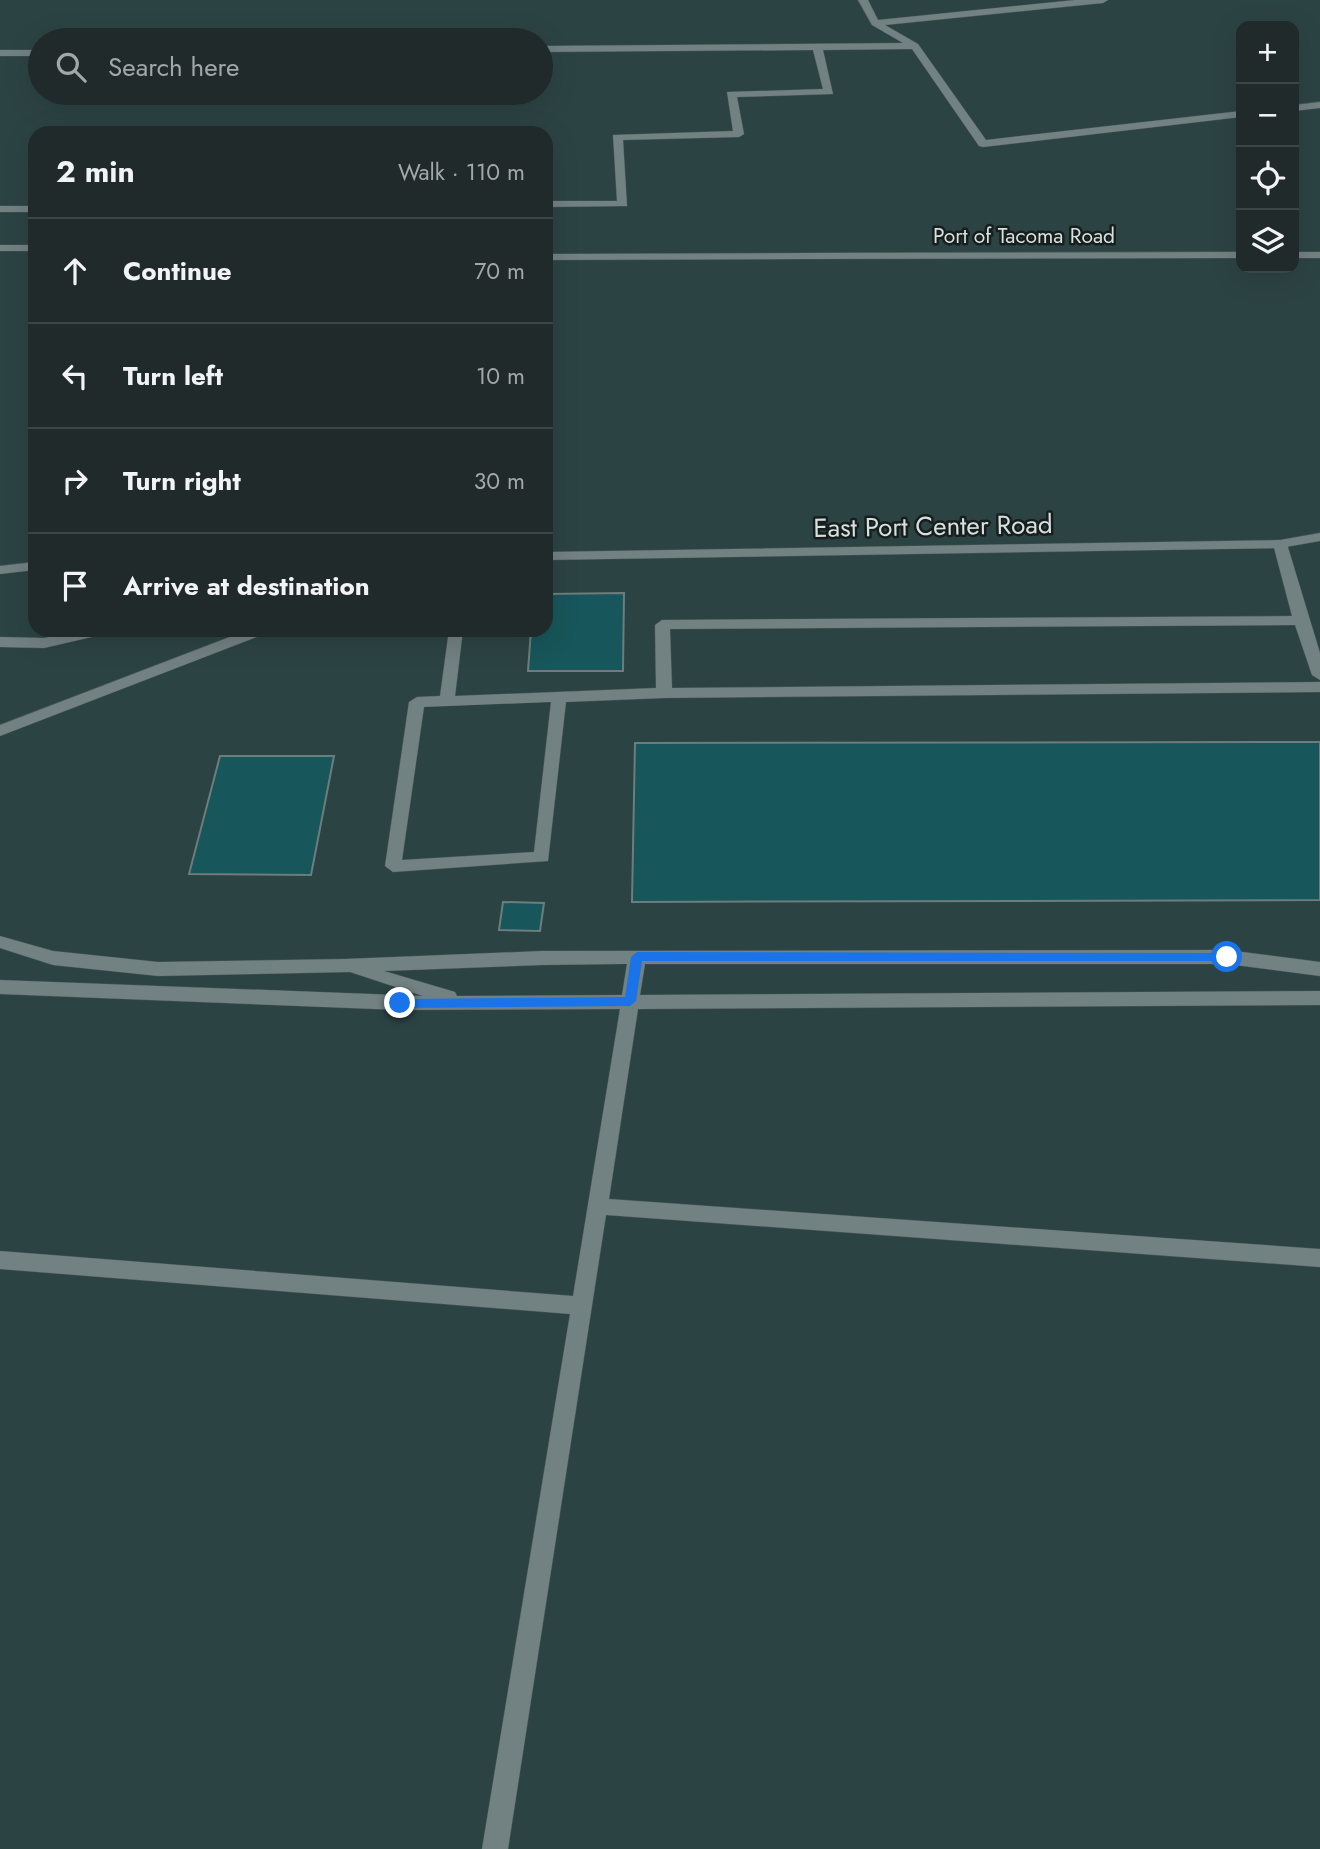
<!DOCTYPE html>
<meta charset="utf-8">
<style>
body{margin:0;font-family:Jost,sans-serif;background:#2d3636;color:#f1f3f6}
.controls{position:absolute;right:21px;top:21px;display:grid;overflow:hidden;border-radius:14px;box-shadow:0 7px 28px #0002}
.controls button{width:63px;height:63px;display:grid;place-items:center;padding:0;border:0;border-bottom:2px solid #3d4647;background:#202a2a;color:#f1f3f6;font:35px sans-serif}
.stop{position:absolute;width:21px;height:21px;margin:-16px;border:5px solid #1a73e8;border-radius:50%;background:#fff}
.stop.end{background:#1a73e8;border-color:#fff;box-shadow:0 2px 7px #0008}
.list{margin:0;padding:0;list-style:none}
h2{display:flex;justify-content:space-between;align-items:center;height:91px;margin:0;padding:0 28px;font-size:30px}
h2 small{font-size:23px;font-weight:400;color:#a2a7a8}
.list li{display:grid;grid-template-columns:46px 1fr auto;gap:21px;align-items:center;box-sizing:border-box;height:105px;padding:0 28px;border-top:2px solid #3d4647}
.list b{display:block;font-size:26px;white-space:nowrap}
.list em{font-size:23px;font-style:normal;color:#a2a7a8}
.icon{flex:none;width:38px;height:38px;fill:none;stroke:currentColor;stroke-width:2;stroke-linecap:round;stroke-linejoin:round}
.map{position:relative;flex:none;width:1320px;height:1849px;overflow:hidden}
.search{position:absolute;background:#202a2a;box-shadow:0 7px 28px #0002;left:28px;top:28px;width:525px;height:77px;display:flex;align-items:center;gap:18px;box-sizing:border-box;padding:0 24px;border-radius:38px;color:#a2a7a8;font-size:26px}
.panel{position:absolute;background:#202a2a;box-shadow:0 7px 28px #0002;left:28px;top:126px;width:525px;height:511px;border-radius:21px}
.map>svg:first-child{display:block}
</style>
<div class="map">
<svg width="1320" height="1849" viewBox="0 0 1320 1849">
<rect width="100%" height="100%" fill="#2a3838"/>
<!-- built -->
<path fill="#2c4344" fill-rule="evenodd" d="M 0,0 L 1320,0 L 1320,1849 L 0,1849 ZM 1241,26 L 1294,26 L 1294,268 L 1241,268 ZM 40,40 L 541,40 L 541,93 L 40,93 ZM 35,133 L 546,133 L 546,630 L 35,630 Z"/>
<!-- building -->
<path fill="#17565a" stroke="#6d7d7d" stroke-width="2" d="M 624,593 L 623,671 L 528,671 L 531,630 L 546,630 L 546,594 Z
M 1320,742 L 1320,900 L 632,902 L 635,743 Z
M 220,756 L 334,756 L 311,875 L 189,874 Z
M 503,902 L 544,903 L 540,931 L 499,930 Z"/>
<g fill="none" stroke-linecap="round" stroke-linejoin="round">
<defs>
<path id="service" d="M 858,0 L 868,0 L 878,20 L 1075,0 L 1108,0 L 1103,3 L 885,25 L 918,44 L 986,140 L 1241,111 L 1241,117 L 983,147 L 979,146 L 912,49 L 823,50 L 833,94 L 737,97 L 744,134 L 739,137 L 623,140 L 627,206 L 546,207 L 546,201 L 617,201 L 613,135 L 733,131 L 727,92 L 823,89 L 813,50 L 541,52 L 541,46 L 903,43 L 872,25 Z
M 0,50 L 40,50 L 40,56 L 0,56 Z
M 1320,102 L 1320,108 L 1294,111 L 1294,105 Z
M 0,206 L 35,206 L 35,212 L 0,212 Z
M 0,245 L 35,245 L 35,251 L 0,251 Z
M 546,254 L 806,253 L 812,256 L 806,259 L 546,260 Z
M 1280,540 L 1287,544 L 1320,653 L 1320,680 L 1312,675 L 1295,625 L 670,629 L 672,688 L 1320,682 L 1320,692 L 664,698 L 566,702 L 548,861 L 393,872 L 385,866 L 409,702 L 417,697 L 440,696 L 449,630 L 463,630 L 455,696 L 656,688 L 655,625 L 662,620 L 1292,616 L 1273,544 ZM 551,702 L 534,852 L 402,860 L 424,707 Z
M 35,562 L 35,570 L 0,574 L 0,566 Z
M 248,630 L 269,630 L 267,633 L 0,736 L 0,725 Z
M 0,936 L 53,951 L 158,962 L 345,959 L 542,951 L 1227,950 L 1320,962 L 1320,976 L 1227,964 L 645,964 L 640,995 L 1320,991 L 1320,1005 L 638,1009 L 609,1199 L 1320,1249 L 1320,1267 L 606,1215 L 508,1849 L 482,1849 L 570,1314 L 0,1269 L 0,1251 L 573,1296 L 620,1009 L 400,1010 L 0,994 L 0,980 L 423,996 L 350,972 L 158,976 L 53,965 L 0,948 ZM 627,964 L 622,995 L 457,996 L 455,992 L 384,971 L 542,965 Z"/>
<path id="minor" d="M 1241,252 L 1241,258 L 806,259 L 800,256 L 806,253 Z
M 1294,252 L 1320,252 L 1320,258 L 1294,258 Z
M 1320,533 L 1320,541 L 1280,548 L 546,560 L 546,552 L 1280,540 Z
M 83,630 L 111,630 L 109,633 L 44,648 L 0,647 L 0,637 L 44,638 Z"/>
</defs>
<!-- service casing -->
<use href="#service" stroke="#495555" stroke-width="1"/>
<!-- minor casing -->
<use href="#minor" stroke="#495555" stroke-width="1"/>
<!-- service -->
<use href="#service" fill="#728182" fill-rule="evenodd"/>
<!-- minor -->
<use href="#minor" fill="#728182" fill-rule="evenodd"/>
</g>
<!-- route -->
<path fill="#1a73e8" d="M 637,952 L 1227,953 L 1232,957 L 1227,961 L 642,961 L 636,1001 L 630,1006 L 400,1008 L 394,1003 L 400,999 L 625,997 L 631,957 Z"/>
<g text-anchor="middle" stroke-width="5" stroke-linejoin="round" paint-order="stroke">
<!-- far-street labels -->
<g font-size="21" fill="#d7dfdf" stroke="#171e1e">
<text x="1024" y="243">Port of Tacoma Road</text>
</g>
<!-- street labels -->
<g font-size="26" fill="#d7dfdf" stroke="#171e1e">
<text transform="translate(933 526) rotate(-1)" y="9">East Port Center Road</text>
</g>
</g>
</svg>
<div class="controls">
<button>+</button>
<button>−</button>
<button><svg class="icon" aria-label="locate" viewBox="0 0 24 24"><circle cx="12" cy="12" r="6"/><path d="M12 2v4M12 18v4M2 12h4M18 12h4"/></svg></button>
<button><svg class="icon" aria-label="layers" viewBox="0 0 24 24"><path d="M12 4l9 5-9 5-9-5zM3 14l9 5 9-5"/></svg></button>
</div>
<div class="stop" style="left:1227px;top:957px"></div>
<div class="stop end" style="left:400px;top:1003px"></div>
<div class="search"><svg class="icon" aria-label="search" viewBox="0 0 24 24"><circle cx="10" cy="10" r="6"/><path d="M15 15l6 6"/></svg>Search here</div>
<section class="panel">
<h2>2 min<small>Walk · 110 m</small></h2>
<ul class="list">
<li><svg class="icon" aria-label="ahead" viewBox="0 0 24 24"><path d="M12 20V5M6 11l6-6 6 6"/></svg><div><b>Continue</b></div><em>70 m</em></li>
<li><svg class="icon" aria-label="left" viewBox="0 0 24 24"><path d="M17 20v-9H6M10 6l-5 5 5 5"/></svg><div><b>Turn left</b></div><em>10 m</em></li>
<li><svg class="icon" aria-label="right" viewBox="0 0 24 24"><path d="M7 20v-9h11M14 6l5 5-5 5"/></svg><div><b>Turn right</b></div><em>30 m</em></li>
<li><svg class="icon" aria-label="arrive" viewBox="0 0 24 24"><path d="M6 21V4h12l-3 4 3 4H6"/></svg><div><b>Arrive at destination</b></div></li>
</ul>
</section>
</div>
